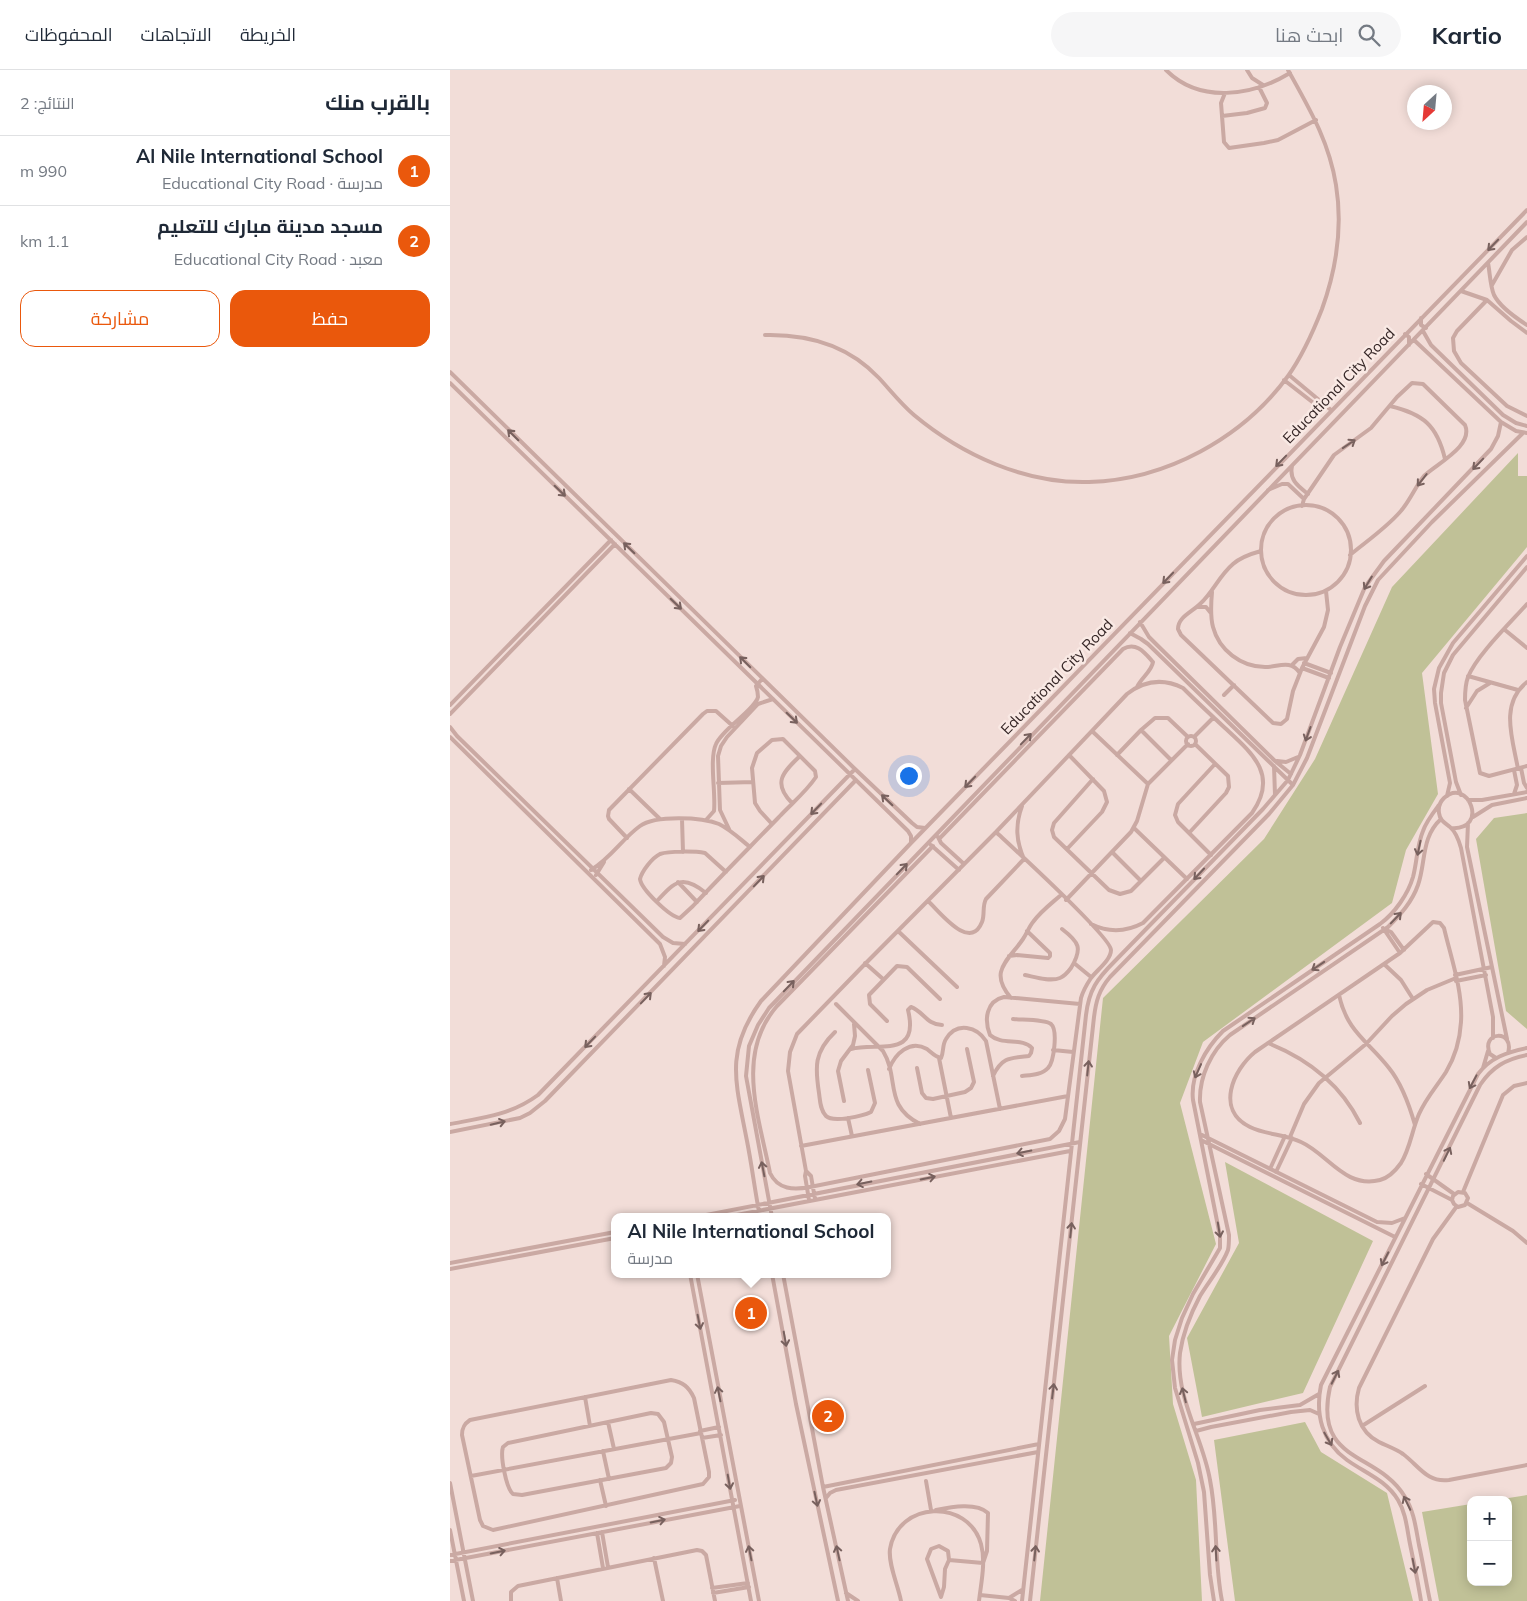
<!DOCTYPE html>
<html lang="ar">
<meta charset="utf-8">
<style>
body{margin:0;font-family:Mulish,Cairo,sans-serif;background:#f6f6f7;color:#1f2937;direction:rtl}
.controls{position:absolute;right:15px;bottom:15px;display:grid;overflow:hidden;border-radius:10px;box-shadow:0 2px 12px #0003}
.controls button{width:45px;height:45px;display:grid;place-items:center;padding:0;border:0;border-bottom:1px solid #e0e1e3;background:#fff;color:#1f2937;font:25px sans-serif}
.compass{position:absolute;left:957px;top:15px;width:45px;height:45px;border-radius:50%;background:#fff;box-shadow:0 2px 12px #0003;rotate:206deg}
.you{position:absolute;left:458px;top:705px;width:18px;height:18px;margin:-12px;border:4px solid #fff;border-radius:50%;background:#1a73e8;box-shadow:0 0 0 8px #1a73e833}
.badge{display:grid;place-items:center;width:32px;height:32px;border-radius:50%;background:#ea580c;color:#fff;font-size:16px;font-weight:700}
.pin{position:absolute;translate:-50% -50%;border:2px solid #fff;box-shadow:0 1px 5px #0006}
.popup{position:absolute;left:161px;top:1143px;width:280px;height:65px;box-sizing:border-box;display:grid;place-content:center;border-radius:10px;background:#fff;filter:drop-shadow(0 1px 4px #0005);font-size:16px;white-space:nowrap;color:#747a83}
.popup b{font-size:19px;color:#1f2937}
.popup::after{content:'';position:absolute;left:50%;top:100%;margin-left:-10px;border:10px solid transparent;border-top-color:#fff}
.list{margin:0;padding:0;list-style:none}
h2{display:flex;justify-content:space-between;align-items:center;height:65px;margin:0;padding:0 20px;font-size:21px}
h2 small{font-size:16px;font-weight:400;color:#747a83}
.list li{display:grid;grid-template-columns:32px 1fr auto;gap:15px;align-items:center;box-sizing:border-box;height:70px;padding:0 20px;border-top:1px solid #e0e1e3}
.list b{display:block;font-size:19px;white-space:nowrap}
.list p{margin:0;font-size:16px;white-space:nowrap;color:#747a83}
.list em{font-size:16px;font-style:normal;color:#747a83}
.actions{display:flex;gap:10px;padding:15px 20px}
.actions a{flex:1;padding:11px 0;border:1px solid #ea580c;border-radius:15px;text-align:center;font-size:18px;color:#ea580c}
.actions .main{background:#ea580c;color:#fff}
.icon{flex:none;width:28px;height:28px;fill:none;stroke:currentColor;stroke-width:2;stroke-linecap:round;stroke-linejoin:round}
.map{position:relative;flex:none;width:1077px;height:1531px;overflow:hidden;direction:ltr}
header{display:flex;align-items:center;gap:30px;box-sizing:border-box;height:70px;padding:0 25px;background:#fff;border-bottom:1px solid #e0e1e3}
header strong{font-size:24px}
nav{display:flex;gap:28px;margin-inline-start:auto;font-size:18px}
.search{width:350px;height:45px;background:#f6f6f7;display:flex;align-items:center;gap:12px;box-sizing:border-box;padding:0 18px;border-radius:28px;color:#747a83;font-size:19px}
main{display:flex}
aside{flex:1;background:#fff}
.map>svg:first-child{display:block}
</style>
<header>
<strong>Kartio</strong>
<div class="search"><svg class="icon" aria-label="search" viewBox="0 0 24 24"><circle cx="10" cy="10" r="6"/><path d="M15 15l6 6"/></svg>ابحث هنا</div>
<nav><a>الخريطة</a><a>الاتجاهات</a><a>المحفوظات</a></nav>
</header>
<main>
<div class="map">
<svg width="1077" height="1531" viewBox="0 0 1077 1531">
<rect width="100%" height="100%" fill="#f2ddd8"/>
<!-- green -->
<path fill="#c0c197" d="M 1068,383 L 1068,406 L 1077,406 L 1077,477 L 972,603 L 988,724 L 956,780 L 942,833 L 753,972 L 730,1033 L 766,1174 L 719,1266 L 723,1334 L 746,1410 L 752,1531 L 590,1531 L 653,928 L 814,769 L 865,689 L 942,517 Z
M 1077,743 L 1077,959 L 1056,941 L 1026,769 L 1044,748 Z
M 775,1092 L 923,1171 L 853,1323 L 752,1347 L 737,1268 L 789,1173 Z
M 855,1352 L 871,1382 L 937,1423 L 963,1531 L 785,1531 L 764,1370 Z
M 1077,1425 L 1077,1531 L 989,1531 L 972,1442 L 1021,1434 L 1021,1512 L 1058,1512 L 1058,1430 L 1046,1430 Z"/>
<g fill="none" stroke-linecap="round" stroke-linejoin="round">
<!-- minor -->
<path stroke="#caa9a3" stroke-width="4" d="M 716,0 C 750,34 802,26 840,3
M 797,0 L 802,8 L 813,15
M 775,23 L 771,33 L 774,72 L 779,78 L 814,73 L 828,70 L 866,50
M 772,46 L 797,43 L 815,38 L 817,33 L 809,17
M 1038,193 C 1040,203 1040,215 1044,225 C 1050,237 1066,248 1077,255
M 1042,215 L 1062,180 L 1077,167
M 1011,221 L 1037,230 L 1061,251 L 1077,263
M 1037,230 L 1007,261 L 1003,268 L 1004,281 L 1011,293 L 1057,336 L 1077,346
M 971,248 L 971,255 L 976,258
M 973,261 L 981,275 L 1053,345 L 1066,353 L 1077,356
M 955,264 L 959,267 L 959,275
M 315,265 C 358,264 399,276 429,308 C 441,321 451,334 464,345 C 512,385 575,414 639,412 C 716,410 793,368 838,306 C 853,285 863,262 872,239 C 886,200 893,158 886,115 C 879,71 859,38 838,0
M 964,270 L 1051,352 L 1066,361 L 1077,363
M 0,302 L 405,699 L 462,753 L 467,757 L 475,758
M 839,305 L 881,340
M 834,310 L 870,338 L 874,338 L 876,336
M 0,313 L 458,761 L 461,766 L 461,772
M 940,336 C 973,344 987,355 995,389
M 842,396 C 839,410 848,416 858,424
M 818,420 L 832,414 L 838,414 L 854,429
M811 480a45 45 0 1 1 90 0a45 45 0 1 1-90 0Z
M 852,436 L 854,429 L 884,385 L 921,358 L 947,327 L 962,313 L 973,314 L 1015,355 C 1024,376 986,394 974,406 C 965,417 960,431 950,442 C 936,458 917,471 900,485
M 811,481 C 800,484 791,487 783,494 C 769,506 763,522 750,534 C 742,542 728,547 728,559 L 731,565 L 823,653 L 831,654 L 837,649 L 843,621 L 852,598 L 874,557 L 878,540 L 876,521
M 762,522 C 761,533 760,546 763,557 C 769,580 791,597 815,597 C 829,597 840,589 850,603
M 1077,534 C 1061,552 1026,586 1018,607 C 1015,615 1015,622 1015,630 L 1030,703 L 1039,706 L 1077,696
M 747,537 L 756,537 L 760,542
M 690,552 L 699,567 L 707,575 L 825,691 L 841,704
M 1055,560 L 1077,578
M 680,563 L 691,569 L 698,574 L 843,715
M 854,593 L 881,603
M 842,595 L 848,589 L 857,588
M 852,598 L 879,608
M 1018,606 L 1068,620
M 774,625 L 784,615
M 0,635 L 161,470
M 1016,638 L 1027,621 L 1040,613
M 0,644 L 165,474
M 0,657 L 7,666 L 213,867 L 223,873 L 235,874
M 691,660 L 721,690
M 642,661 L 698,714
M736 671a5 5 0 1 1 10 0a5 5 0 1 1-10 0Z
M 0,667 L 210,874 L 215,887 L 214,896
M 744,667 L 763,648
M 667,685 L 691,660 L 705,648 L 718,648 L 738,667
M 827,691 L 836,692 L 848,687
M 824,696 L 825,725
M 1071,698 L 1074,713 L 1077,718
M 1068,699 C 1063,670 1049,634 1077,612
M 643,709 L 604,753 L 602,760 L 604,767 L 659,820 L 670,824 L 681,821 L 714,788
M 268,713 L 303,712
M 179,719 L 210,749
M 1064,724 L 1067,715 L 1064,700
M 1011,725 L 1006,712 L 991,633 L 991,623 L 994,603 L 1003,585 L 1077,497
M 997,726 L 1000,713 L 985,633 L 984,619 L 989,598 L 1003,573 L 1077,486
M 1018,730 L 1032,730 L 1077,722
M 342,733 C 322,713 333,702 350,686
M 1023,747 L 1042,735 L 1077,728
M 232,749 L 233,782
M 256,750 L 264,741 C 266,723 259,689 266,674 C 273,658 305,640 308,627 C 308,624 307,619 306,616 L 312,609
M 1018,753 L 1017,777 L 1057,969
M 684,758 L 737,809
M 1001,758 C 1040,761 1018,706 994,728 C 990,732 988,737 989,743 C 990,751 995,753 1000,757 C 1006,762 1009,771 1011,778 L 1043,947 L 1043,968
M 279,759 L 270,740 L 268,686 L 271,676 L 277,667 L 308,634 L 323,629
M 739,763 L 776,723 L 779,717 L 778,706 L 745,674
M 488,767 L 491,773 L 514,794
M 177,768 L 159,749 L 158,746 L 159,740 L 253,644 L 257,641 L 266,641 L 285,658
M 489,769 L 673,579 C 686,571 695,583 703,592 C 702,601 691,608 687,617
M 481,775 L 509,800
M 483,776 L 327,936 C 285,984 309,1047 320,1103 C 328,1120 344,1120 360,1117 L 600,1069 L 609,1061 L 615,1049 L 631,928 C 633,921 637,914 641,908 C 647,900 661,890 661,880 C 661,867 561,776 546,762
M 617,779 L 652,742 L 657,732 L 654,721 L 619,685
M 662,782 L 691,811
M 761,785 L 728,752 L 725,745 L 728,734 L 765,694
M 141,800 C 161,788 172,769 190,756 C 205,745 252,747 269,754 C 281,760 290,769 300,777
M 276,802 L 255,783 C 245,781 219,781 210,784 C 202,788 192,801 190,809 C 191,819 220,847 230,848 L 243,836 C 271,806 300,777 329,747 C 341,734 356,722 366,707 L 365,701 L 333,669 L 322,670 L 307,683 L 302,698 L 305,733 L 310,741 L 322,754
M 146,805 L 154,792
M 228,812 L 247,832
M 616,830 L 681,762 L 687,751 L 698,714 L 738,674
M 207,831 C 225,811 233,804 256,823
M 478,831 C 490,842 520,882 532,852 C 535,845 532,836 536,829 L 574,789 C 566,771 565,755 572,736
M 983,852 L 990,853 L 994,858 C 1001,888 1013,921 1011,952 C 1010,969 1005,987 996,1002 C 987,1016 976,1028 969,1044 C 962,1060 960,1079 951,1093 C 946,1100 938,1108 930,1110 C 895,1119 878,1084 851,1072 C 835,1064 816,1065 800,1057 C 765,1040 783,1000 805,982 L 950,883 Z
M 933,858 L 950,883
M 934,859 L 941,862 L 954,880
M 448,861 L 507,917
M 559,886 L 567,885 L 598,888 L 600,886 L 600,883 L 577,861
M 415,893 L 433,909
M 624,893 L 641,907
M 934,894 L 951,910 L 963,929
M 575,905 C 585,907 600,912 610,908 C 615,906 618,902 621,898 C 633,878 629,872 612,859
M 1005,905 L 1042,897
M 1006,911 L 1036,905
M 889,925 C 897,962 918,971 939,998 C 952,1014 959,1034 965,1055
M 561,928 C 538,901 558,891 573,869 C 577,863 579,857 583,852 C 591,841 602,833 611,825
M 386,934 L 433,981 C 450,1009 433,1035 470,1054
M 563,949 C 572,950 594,949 601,954 C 608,960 604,992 598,998 C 592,1005 580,1005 572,1006
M 437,951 L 420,934 L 419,925 L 447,896 L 457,897 L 490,929
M 385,962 C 364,982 365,997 369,1023 C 370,1030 370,1040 376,1046 C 383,1053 413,1046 421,1042 L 425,1033 L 418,1000
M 818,973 C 858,989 891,1015 910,1053
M 401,979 C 428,972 470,989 458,940 L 461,937 C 473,941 477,955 492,955
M 603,980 L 623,982
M 489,988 L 501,1048
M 1046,988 L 1040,984 C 1030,961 1065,959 1058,983
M 467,998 L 472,1023 L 476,1028 L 483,1029 L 515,1022 L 521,1018 L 524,1012 L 517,979
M 1033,998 L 1038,981
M 439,999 C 445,984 460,969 477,979 C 482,983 485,987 491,988 C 494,982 492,975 496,969 C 507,951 527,957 536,971 L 550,1039
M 543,1006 C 552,987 560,988 579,986 L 581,983 L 582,978 C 572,967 552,976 540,965 C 534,950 536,931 554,927 L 630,934
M 394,1031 L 388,1001 L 391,991 L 403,975 L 405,966 L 404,954
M 398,1048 L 402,1066
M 0,1054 C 32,1048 61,1045 88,1025 L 405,699
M 0,1062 L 70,1048 L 80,1043 L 95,1031 L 406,710
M 750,1064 L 927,1152 L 942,1153 L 955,1148
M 840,1067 L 854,1034 L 869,1013 L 916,974 L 942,946 L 956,934 L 977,920 L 1006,908
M 751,1070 L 945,1167
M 351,1076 L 618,1026
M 820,1099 L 835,1066
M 356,1101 L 361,1106 L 365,1129
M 826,1102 L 842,1068
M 976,1104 L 1004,1124
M 971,1114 L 1002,1130 L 1004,1134 L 1008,1137 L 1015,1135 L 1018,1128 L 1015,1123 L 1008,1122 L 1003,1126 L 1002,1130
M 1013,1122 L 1053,1025 L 1064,1016 L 1077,1013
M 359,1130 L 355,1106 L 356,1101 L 338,1001 L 340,982 L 347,964 L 413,896 L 546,762 L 677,624 C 695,610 713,608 733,618 C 747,632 761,645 775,658 C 802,683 829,705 802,743 L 693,853 C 676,862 659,863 641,854
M 1017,1133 L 1063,1161 L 1077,1173
M 1007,1136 L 983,1169 L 909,1318 C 903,1339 908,1361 929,1372 C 937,1376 946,1379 953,1384 C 969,1396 977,1413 999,1410 L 1077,1395
M 246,1147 L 630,1072
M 276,1147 L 620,1081
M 310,1147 C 305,1122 302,1096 297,1071 C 286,1013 274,982 311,931 L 461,773 L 1077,140
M 322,1147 L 296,1006 L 299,976 L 308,955 L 319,938 L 1077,152
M 0,1193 L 165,1162
M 0,1199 L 165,1168
M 240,1204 L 301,1531
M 247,1204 L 309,1531
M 322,1204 L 346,1334 L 388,1531
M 333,1204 L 373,1417 L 398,1531
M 221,1310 C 233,1312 239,1317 244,1328 L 259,1402 L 259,1407 L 253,1414 L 43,1460 L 33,1456 L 30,1450 L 12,1365 C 12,1358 14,1354 20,1350 Z
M 135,1327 L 140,1356
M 201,1343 L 208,1344 L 214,1352 L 222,1387 L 221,1393 L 216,1398 L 72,1425 L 63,1424 C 56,1418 50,1386 53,1377 L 58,1373 Z
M 158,1352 L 164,1379
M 744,1354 L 810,1340 L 850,1335 L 869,1324
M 912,1356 L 975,1316
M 250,1361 L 269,1357
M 746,1361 L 761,1357 L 841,1342 L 860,1340 L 869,1344
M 252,1368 L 271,1365
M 153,1381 L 159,1409
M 21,1406 L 251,1363
M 150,1410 L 156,1436
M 476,1411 L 481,1440
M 0,1413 L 23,1531
M 373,1417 L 589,1374
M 376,1428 L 380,1423 L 386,1420 L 588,1382
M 486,1440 C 501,1437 526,1432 538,1443 L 537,1481 L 533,1493 L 499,1490
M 0,1460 L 14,1531
M 152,1462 L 158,1497
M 147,1463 L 153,1498
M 489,1476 L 498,1481 L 499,1490 L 495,1499 L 494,1517 L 491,1527 L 477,1489 L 481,1479 Z
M 0,1485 L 285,1430
M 204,1488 L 213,1531
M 0,1491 L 290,1436
M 107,1508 L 111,1531
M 262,1518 L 298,1513
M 263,1523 L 299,1517
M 396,1523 L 408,1531
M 530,1525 L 559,1528 L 565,1531
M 559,1528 L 572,1520
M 61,1531 L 61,1522 L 68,1516 L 247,1480 L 252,1481 L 256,1485 L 265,1531
M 451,1531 C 448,1515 438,1494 440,1479 C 448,1431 518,1428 531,1474 C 536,1492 531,1513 529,1531
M 572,1531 L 636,945 C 639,920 647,909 664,892 L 813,739 L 838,710 L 850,685 L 890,577 L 915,517 L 934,491 L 1041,379 L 1048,366 L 1051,352
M 580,1531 L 644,947 C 646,931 649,920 660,907 L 819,744 L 843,715 L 857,688 L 915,536 L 928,510 L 982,452 L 1073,363
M 764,1531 L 760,1505 L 754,1422 L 748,1393 L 725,1318 L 722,1290 L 725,1270 L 732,1248 L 743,1224 L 770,1178 L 770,1166 L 743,1030 C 740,1005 756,978 773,961 L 930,854 C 945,843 958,824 963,807 C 967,792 967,775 973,761 C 976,752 983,743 989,735
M 772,1531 C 764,1491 768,1450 760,1410 C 753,1368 725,1327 730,1283 C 733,1262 741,1243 750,1226 C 759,1211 772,1196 778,1180 C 779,1176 779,1170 779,1165 L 750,1032 C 749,1007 761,981 780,965 L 938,857 C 951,844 962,832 968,815 C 976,792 971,767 991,749
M 971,1531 C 968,1512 964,1493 960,1474 C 957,1459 956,1443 948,1430 C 936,1410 915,1403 897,1390 C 872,1372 865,1344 871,1315 L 1028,1004 C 1040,988 1057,982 1077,978
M 980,1531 C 976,1512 973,1493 969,1475 C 966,1459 964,1441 955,1427 C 928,1381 863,1394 880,1317 L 1030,1015 C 1042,997 1056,989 1077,985"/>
</g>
<!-- one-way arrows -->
<defs><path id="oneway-shaft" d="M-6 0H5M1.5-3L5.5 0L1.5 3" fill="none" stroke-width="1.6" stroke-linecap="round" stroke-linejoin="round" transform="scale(1.25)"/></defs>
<g stroke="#78615e">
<use href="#oneway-shaft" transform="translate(1043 175) rotate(134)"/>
<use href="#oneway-shaft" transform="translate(63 365) rotate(-135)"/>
<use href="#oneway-shaft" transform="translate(899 374) rotate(-34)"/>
<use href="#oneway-shaft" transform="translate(831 391) rotate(134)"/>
<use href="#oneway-shaft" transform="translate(1028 394) rotate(134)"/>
<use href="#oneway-shaft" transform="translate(972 410) rotate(128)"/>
<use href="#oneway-shaft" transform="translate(110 421) rotate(44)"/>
<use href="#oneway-shaft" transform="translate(179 478) rotate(-136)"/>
<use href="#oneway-shaft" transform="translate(718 508) rotate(134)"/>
<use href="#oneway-shaft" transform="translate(918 513) rotate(121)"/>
<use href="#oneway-shaft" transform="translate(226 534) rotate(44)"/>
<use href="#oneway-shaft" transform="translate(295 592) rotate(-135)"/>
<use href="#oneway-shaft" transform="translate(342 648) rotate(44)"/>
<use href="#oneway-shaft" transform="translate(858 664) rotate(110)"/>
<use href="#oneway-shaft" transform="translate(576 669) rotate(-46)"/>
<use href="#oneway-shaft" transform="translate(520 712) rotate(134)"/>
<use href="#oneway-shaft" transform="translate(437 730) rotate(-136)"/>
<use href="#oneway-shaft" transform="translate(366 739) rotate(134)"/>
<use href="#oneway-shaft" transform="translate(969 778) rotate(102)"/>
<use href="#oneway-shaft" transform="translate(452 799) rotate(-46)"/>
<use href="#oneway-shaft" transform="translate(749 804) rotate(133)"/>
<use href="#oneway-shaft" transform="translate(309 811) rotate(-46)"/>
<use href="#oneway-shaft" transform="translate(946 848) rotate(-46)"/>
<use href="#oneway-shaft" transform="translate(253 856) rotate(134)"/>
<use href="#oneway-shaft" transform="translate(868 896) rotate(146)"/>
<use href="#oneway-shaft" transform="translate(339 916) rotate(-46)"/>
<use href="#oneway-shaft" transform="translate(196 928) rotate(-46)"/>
<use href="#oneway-shaft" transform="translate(799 952) rotate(-34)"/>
<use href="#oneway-shaft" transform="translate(140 972) rotate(134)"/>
<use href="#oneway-shaft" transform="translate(638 998) rotate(-84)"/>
<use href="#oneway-shaft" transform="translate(748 1001) rotate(114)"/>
<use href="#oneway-shaft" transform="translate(1023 1012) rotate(118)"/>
<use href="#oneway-shaft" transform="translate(48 1053) rotate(-13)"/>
<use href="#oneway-shaft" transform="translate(574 1082) rotate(169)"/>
<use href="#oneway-shaft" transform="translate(997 1084) rotate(-64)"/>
<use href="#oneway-shaft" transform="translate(313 1099) rotate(-101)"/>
<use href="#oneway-shaft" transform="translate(478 1108) rotate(-11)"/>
<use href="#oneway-shaft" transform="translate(414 1113) rotate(169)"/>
<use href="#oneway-shaft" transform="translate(621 1160) rotate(-84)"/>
<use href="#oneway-shaft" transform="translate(769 1160) rotate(81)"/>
<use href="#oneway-shaft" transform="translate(935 1189) rotate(117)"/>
<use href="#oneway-shaft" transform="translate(249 1252) rotate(79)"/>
<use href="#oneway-shaft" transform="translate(335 1269) rotate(80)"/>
<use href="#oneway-shaft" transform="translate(885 1307) rotate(-63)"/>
<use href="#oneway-shaft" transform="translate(603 1321) rotate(-83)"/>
<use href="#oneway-shaft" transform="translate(269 1324) rotate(-101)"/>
<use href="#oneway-shaft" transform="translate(734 1325) rotate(-104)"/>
<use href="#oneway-shaft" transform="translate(878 1369) rotate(60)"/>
<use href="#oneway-shaft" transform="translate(279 1412) rotate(80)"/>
<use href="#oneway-shaft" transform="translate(366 1429) rotate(78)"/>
<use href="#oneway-shaft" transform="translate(957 1433) rotate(-116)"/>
<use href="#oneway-shaft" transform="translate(208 1451) rotate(-11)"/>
<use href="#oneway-shaft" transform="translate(48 1482) rotate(-11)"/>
<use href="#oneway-shaft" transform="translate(300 1483) rotate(-101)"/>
<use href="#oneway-shaft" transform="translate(388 1483) rotate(-102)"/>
<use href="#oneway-shaft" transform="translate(585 1483) rotate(-84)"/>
<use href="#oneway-shaft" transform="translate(766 1483) rotate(-93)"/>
<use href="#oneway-shaft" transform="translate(964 1496) rotate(79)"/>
</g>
<g text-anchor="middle" stroke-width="5" stroke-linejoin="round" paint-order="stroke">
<!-- street labels -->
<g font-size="15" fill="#352626" stroke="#f9e9e4">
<text transform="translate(889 316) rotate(-46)" y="5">Educational City Road</text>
<text transform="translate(607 607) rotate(-46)" y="5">Educational City Road</text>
</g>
</g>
</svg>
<div class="controls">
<button>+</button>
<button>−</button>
</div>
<svg class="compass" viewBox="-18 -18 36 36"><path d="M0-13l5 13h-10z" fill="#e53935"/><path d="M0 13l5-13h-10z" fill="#747a83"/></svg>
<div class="you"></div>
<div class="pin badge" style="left:301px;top:1243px">1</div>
<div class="popup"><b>Al Nile International School</b>مدرسة</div>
<div class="pin badge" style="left:378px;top:1346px">2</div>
</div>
<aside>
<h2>بالقرب منك<small>النتائج: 2</small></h2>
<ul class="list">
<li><span class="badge">1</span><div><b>Al Nile International School</b><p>مدرسة · Educational City Road</p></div><em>990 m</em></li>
<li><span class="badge">2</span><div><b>مسجد مدينة مبارك للتعليم</b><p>معبد · Educational City Road</p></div><em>1.1 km</em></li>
</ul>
<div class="actions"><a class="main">حفظ</a><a>مشاركة</a></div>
</aside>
</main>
